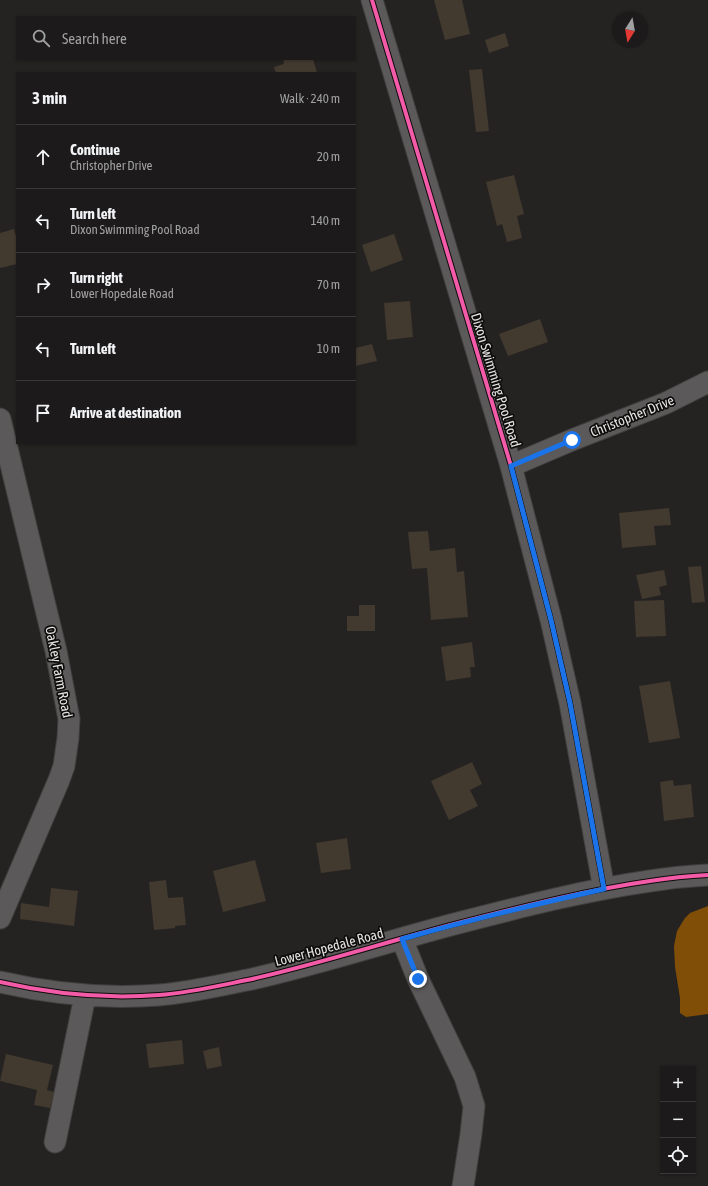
<!DOCTYPE html>
<meta charset="utf-8">
<style>
body{margin:0;font-family:"Asap Condensed",sans-serif;background:#292727;color:#f1f3f6}
.controls{position:absolute;right:12px;bottom:12px;display:grid;overflow:hidden;border-radius:0px;box-shadow:0 1px 3px #0004}
.controls button{width:36px;height:36px;display:grid;place-items:center;padding:0;border:0;border-bottom:1px solid #3a3839;background:#1c1a1a;color:#f1f3f6;font:20px sans-serif}
.compass{position:absolute;left:612px;top:12px;width:36px;height:36px;border-radius:50%;background:#1c1a1a;box-shadow:0 1px 3px #0004;rotate:191deg}
.stop{position:absolute;width:12px;height:12px;margin:-9px;border:3px solid #1a73e8;border-radius:50%;background:#fff}
.stop.end{background:#1a73e8;border-color:#fff;box-shadow:0 1px 4px #0008}
.list{margin:0;padding:0;list-style:none}
h2{display:flex;justify-content:space-between;align-items:center;height:52px;margin:0;padding:0 16px;font-size:17px}
h2 small{font-size:13px;font-weight:400;color:#a0a1a2}
.list li{display:grid;grid-template-columns:26px 1fr auto;gap:12px;align-items:center;box-sizing:border-box;height:64px;padding:0 16px;border-top:1px solid #3a3839}
.list b{display:block;font-size:15px;white-space:nowrap}
.list p{margin:0;font-size:13px;white-space:nowrap;color:#a0a1a2}
.list em{font-size:13px;font-style:normal;color:#a0a1a2}
.icon{flex:none;width:22px;height:22px;fill:none;stroke:currentColor;stroke-width:2;stroke-linecap:round;stroke-linejoin:round}
.map{position:relative;flex:none;width:708px;height:1186px;overflow:hidden}
.search{position:absolute;background:#1c1a1a;box-shadow:0 1px 3px #0004;left:16px;top:16px;width:340px;height:44px;display:flex;align-items:center;gap:10px;box-sizing:border-box;padding:0 14px;border-radius:0px;color:#a0a1a2;font-size:15px}
.panel{position:absolute;background:#1c1a1a;box-shadow:0 1px 3px #0004;left:16px;top:72px;width:340px;height:372px;border-radius:0px}
.map>svg:first-child{display:block}
</style>
<div class="map">
<svg width="708" height="1186" viewBox="0 0 708 1186">
<rect width="100%" height="100%" fill="#252322"/>
<!-- water -->
<path fill="#804e07" d="M 708,906 L 708,1014 L 686,1017 L 680,1013 L 680,998 L 675,967 L 674,946 L 677,931 L 685,918 L 690,913 Z"/>
<!-- building -->
<path fill="#42392f" d="M 434,0 L 462,0 L 470,34 L 445,40 Z
M 505,33 L 509,46 L 489,53 L 485,40 Z
M 283,59 L 313,59 L 317,73 L 276,73 L 274,67 L 284,64 Z
M 482,69 L 489,131 L 476,132 L 469,70 Z
M 514,175 L 524,214 L 517,216 L 522,238 L 507,242 L 502,224 L 497,226 L 486,182 Z
M 14,229 L 17,240 L 17,264 L 0,268 L 0,233 Z
M 394,234 L 403,260 L 371,272 L 362,245 Z
M 410,301 L 413,337 L 387,340 L 384,303 Z
M 540,319 L 548,342 L 508,356 L 499,334 Z
M 372,344 L 377,361 L 355,366 L 355,348 Z
M 669,508 L 671,525 L 654,526 L 656,545 L 622,548 L 619,513 Z
M 428,531 L 430,551 L 455,548 L 457,572 L 464,571 L 468,617 L 431,620 L 427,568 L 412,569 L 408,532 Z
M 701,566 L 705,602 L 692,603 L 688,567 Z
M 664,570 L 667,585 L 659,587 L 661,595 L 642,599 L 636,575 Z
M 664,600 L 666,636 L 636,637 L 634,601 Z
M 359,605 L 375,605 L 375,631 L 347,631 L 347,616 L 359,616 Z
M 472,642 L 475,667 L 470,667 L 471,677 L 446,681 L 441,647 Z
M 670,681 L 680,738 L 649,743 L 639,686 Z
M 472,762 L 482,784 L 470,790 L 478,806 L 449,820 L 431,781 Z
M 673,780 L 674,786 L 691,784 L 694,817 L 664,821 L 660,782 Z
M 347,838 L 351,869 L 321,873 L 316,843 Z
M 255,860 L 266,901 L 223,912 L 213,871 Z
M 166,880 L 168,898 L 183,897 L 186,925 L 175,926 L 175,928 L 154,930 L 149,882 Z
M 51,888 L 78,891 L 74,926 L 20,919 L 21,903 L 49,907 Z
M 182,1040 L 184,1064 L 149,1068 L 146,1044 Z
M 219,1047 L 222,1066 L 207,1069 L 203,1051 Z
M 6,1054 L 53,1065 L 47,1090 L 54,1092 L 50,1108 L 34,1105 L 37,1090 L 0,1081 Z"/>
<g fill="none" stroke-linecap="round" stroke-linejoin="round">
<defs>
<path id="minor" d="M 372,0 L 511,466 L 551,620 L 570,703 L 604,889
M 0,419 L 56,651 L 69,719 L 68,738 L 64,766 L 59,780 L 0,918
M 511,466 L 572,440 L 666,403 L 708,382
M 402,939 L 418,979 L 465,1077 L 474,1106 L 471,1134 L 463,1186
M 0,982 C 52,994 106,999 159,995 C 189,993 222,985 252,979 C 323,963 392,940 462,922 C 524,906 587,890 650,881 C 669,878 689,876 708,875
M 55,1142 L 85,996"/>
</defs>
<!-- minor casing -->
<use href="#minor" stroke="#41403f" stroke-width="23"/>
<!-- minor -->
<use href="#minor" stroke="#5b5959" stroke-width="21"/>
<defs>
<path id="cycleway" d="M 372,0 L 511,466 L 551,620 L 570,703 L 604,889
M 0,982 C 52,994 106,999 159,995 C 189,993 222,985 252,979 C 323,963 392,940 462,922 C 524,906 587,890 650,881 C 669,878 689,876 708,875"/>
</defs>
<!-- cycleway casing -->
<use href="#cycleway" stroke="#0e0d0c" stroke-width="6"/>
<!-- cycleway -->
<use href="#cycleway" stroke="#f35aa7" stroke-width="4"/>
</g>
<g fill="none" stroke-linecap="round" stroke-linejoin="round">
<!-- route -->
<path stroke="#1a73e8" stroke-width="5" d="M 418,979 L 402,939 C 469,920 536,904 604,889 L 570,703 L 551,620 L 511,466 L 572,440"/>
</g>
<g text-anchor="middle" stroke-width="3.5" stroke-linejoin="round" paint-order="stroke">
<!-- street labels -->
<g font-size="14" fill="#e6e4e2" stroke="#0e0d0c">
<text transform="translate(496 380) rotate(73)" y="5">Dixon Swimming Pool Road</text>
<text transform="translate(632 416) rotate(-22)" y="5">Christopher Drive</text>
<text transform="translate(59 672) rotate(79)" y="5">Oakley Farm Road</text>
<text transform="translate(329 947) rotate(-15)" y="5">Lower Hopedale Road</text>
</g>
</g>
</svg>
<div class="controls">
<button>+</button>
<button>−</button>
<button><svg class="icon" aria-label="locate" viewBox="0 0 24 24"><circle cx="12" cy="12" r="6"/><path d="M12 2v4M12 18v4M2 12h4M18 12h4"/></svg></button>
</div>
<svg class="compass" viewBox="-18 -18 36 36"><path d="M0-13l5 13h-10z" fill="#e53935"/><path d="M0 13l5-13h-10z" fill="#a0a1a2"/></svg>
<div class="stop" style="left:572px;top:440px"></div>
<div class="stop end" style="left:418px;top:979px"></div>
<div class="search"><svg class="icon" aria-label="search" viewBox="0 0 24 24"><circle cx="10" cy="10" r="6"/><path d="M15 15l6 6"/></svg>Search here</div>
<section class="panel">
<h2>3 min<small>Walk · 240 m</small></h2>
<ul class="list">
<li><svg class="icon" aria-label="ahead" viewBox="0 0 24 24"><path d="M12 20V5M6 11l6-6 6 6"/></svg><div><b>Continue</b><p>Christopher Drive</p></div><em>20 m</em></li>
<li><svg class="icon" aria-label="left" viewBox="0 0 24 24"><path d="M17 20v-9H6M10 6l-5 5 5 5"/></svg><div><b>Turn left</b><p>Dixon Swimming Pool Road</p></div><em>140 m</em></li>
<li><svg class="icon" aria-label="right" viewBox="0 0 24 24"><path d="M7 20v-9h11M14 6l5 5-5 5"/></svg><div><b>Turn right</b><p>Lower Hopedale Road</p></div><em>70 m</em></li>
<li><svg class="icon" aria-label="left" viewBox="0 0 24 24"><path d="M17 20v-9H6M10 6l-5 5 5 5"/></svg><div><b>Turn left</b></div><em>10 m</em></li>
<li><svg class="icon" aria-label="arrive" viewBox="0 0 24 24"><path d="M6 21V4h12l-3 4 3 4H6"/></svg><div><b>Arrive at destination</b></div></li>
</ul>
</section>
</div>
